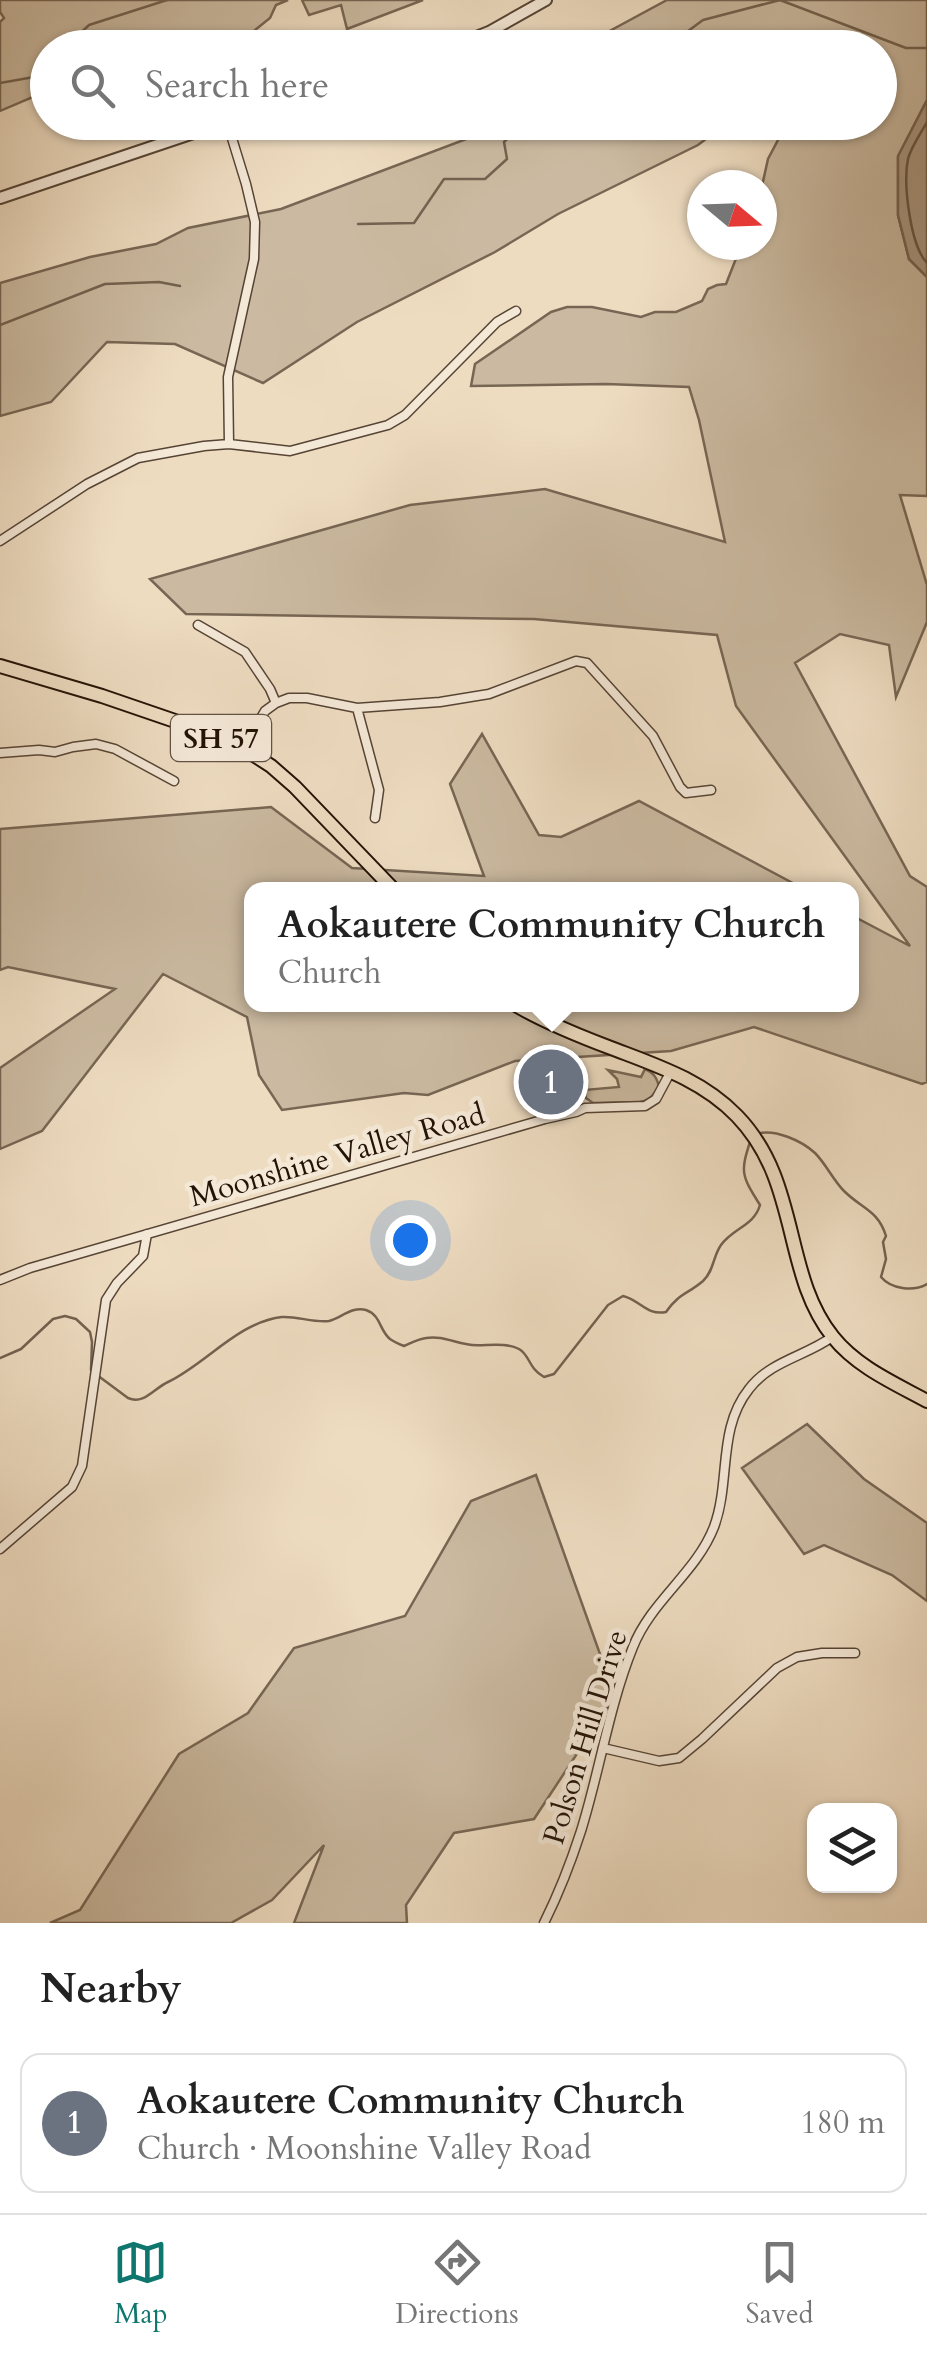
<!DOCTYPE html>
<meta charset="utf-8">
<style>
body{margin:0;font-family:Cardo,serif;background:#f2f2f2;color:#222}
.controls{position:absolute;right:30px;bottom:30px;display:grid;overflow:hidden;border-radius:20px;box-shadow:0 2px 8px #0004}
.controls button{width:90px;height:90px;display:grid;place-items:center;padding:0;border:0;border-bottom:2px solid #e0e0e0;background:#fff;color:#222;font:50px sans-serif}
.compass{position:absolute;left:687px;top:170px;width:90px;height:90px;border-radius:50%;background:#fff;box-shadow:0 2px 8px #0004;rotate:109deg}
.you{position:absolute;left:410px;top:1240px;width:35px;height:35px;margin:-25px;border:8px solid #fff;border-radius:50%;background:#1a73e8;box-shadow:0 0 0 15px #1a73e833}
.badge{display:grid;place-items:center;width:65px;height:65px;border-radius:50%;background:#0f766e;color:#fff;font-size:32px;font-weight:700}
.pin{position:absolute;translate:-50% -50%;border:5px solid #fff;box-shadow:0 2px 10px #0006}
.popup{position:absolute;left:244px;top:882px;width:615px;height:130px;box-sizing:border-box;display:grid;place-content:center;border-radius:20px;background:#fff;filter:drop-shadow(0 2px 8px #0005);font-size:32px;white-space:nowrap;color:#767676}
.popup b{font-size:38px;color:#222}
.popup::after{content:'';position:absolute;left:50%;top:100%;margin-left:-20px;border:20px solid transparent;border-top-color:#fff}
.list{margin:0;padding:0;list-style:none}
h2{display:flex;justify-content:space-between;align-items:center;height:130px;margin:0;padding:0 40px;font-size:42px}
h2 small{font-size:32px;font-weight:400;color:#767676}
.list li{display:grid;grid-template-columns:65px 1fr auto;gap:30px;align-items:center;box-sizing:border-box;height:140px;margin:0 20px 20px;padding:0 20px;border:2px solid #e0e0e0;border-radius:20px}
.list b{display:block;font-size:38px;white-space:nowrap}
.list p{margin:0;font-size:32px;white-space:nowrap;color:#767676}
.list em{font-size:32px;font-style:normal;color:#767676}
.icon{flex:none;width:55px;height:55px;fill:none;stroke:currentColor;stroke-width:2;stroke-linecap:round;stroke-linejoin:round}
.map{position:relative;flex:none;width:927px;height:1923px;overflow:hidden}
.search{position:absolute;background:#fff;box-shadow:0 2px 8px #0004;left:30px;right:30px;top:30px;height:110px;display:flex;align-items:center;gap:25px;box-sizing:border-box;padding:0 35px;border-radius:55px;color:#767676;font-size:38px}
.sheet{height:290px;background:#fff}
nav{display:flex;justify-content:space-around;align-items:center;box-sizing:border-box;height:140px;border-top:2px solid #e0e0e0;background:#fff;font-size:28px;color:#767676}
nav a{display:grid;justify-items:center;gap:5px}
nav .on{color:#0f766e}
.map>svg:first-child{display:block}
</style>
<div class="map">
<svg width="927" height="1923" viewBox="0 0 927 1923">
<rect width="100%" height="100%" fill="#eedcc1"/>
<filter id="stains"><feTurbulence type="fractalNoise" baseFrequency=".002" numOctaves="4"/><feColorMatrix values="0 0 0 0 .2 0 0 0 0 .09 0 0 0 0 .02 0 0 0 .5 -.17"/></filter>
<radialGradient id="worn" r=".72"><stop offset=".6" stop-color="#630" stop-opacity="0"/><stop offset="1" stop-color="#630" stop-opacity=".3"/></radialGradient>
<!-- green -->
<path fill="#cbbaa1" stroke="#776654" stroke-width="2.5" d="M 0,0 L 288,0 L 276,5 L 270,18 L 234,47 L 171,47 C 160,39 146,42 135,47 L 48,48 L 47,91 L 0,111 L 0,22 L 4,18 L 0,12 Z
M 302,0 L 423,0 L 347,29 L 341,5 L 309,15 Z
M 667,0 L 927,0 L 927,100 L 898,157 L 898,215 L 909,259 L 927,277 L 927,496 L 900,495 L 927,585 L 927,622 L 896,697 L 889,645 L 840,634 L 795,663 L 910,876 L 927,887 L 927,1082 L 922,1084 L 754,1027 L 671,1051 L 515,1061 L 428,1095 L 404,1093 L 282,1110 L 259,1075 L 247,1017 L 163,974 L 42,1131 L 0,1149 L 0,1068 L 115,989 L 8,967 L 0,970 L 0,829 L 271,807 L 352,868 L 484,876 L 450,784 L 482,734 L 539,835 L 561,837 L 639,801 L 804,889 L 251,890 L 251,1004 L 851,1004 L 851,915 L 910,946 L 736,706 L 717,635 L 534,619 L 186,614 L 150,579 L 410,505 L 545,489 L 725,542 L 699,420 L 689,387 L 606,384 L 471,386 L 475,364 L 551,312 L 567,307 L 592,307 L 641,317 L 655,312 L 676,312 L 702,301 L 708,289 L 717,285 L 726,284 L 737,256 L 735,254 L 738,245 L 762,245 L 762,186 L 768,159 L 787,123 L 880,122 L 880,48 L 580,47 Z
M 491,123 L 727,123 L 698,145 L 558,214 L 495,252 L 357,322 L 263,383 L 175,344 L 107,342 L 51,402 L 0,416 L 0,283 L 90,257 L 156,244 L 188,228 L 281,209 L 485,132 Z
M 645,1069 C 654,1073 657,1078 659,1087 L 649,1100 L 640,1102 L 593,1103 L 586,1098 L 584,1090 L 619,1087 L 617,1079 L 608,1070 L 641,1077 Z
M 807,1424 L 864,1479 L 927,1523 L 927,1601 L 892,1575 L 824,1545 L 804,1554 L 742,1468 Z
M 536,1475 L 615,1696 L 534,1819 L 454,1833 L 406,1905 L 407,1923 L 294,1923 L 324,1845 L 272,1900 L 231,1923 L 50,1923 L 80,1910 L 179,1754 L 248,1713 L 294,1648 L 405,1616 L 471,1501 Z"/>
<!-- water -->
<path fill="#a99781" stroke="#736250" stroke-width="2.5" d="M 927,100 L 927,277 L 909,259 L 898,215 L 898,156 Z"/>
<g fill="none" stroke-linecap="round" stroke-linejoin="round">
<!-- shore -->
<path stroke="#665444" stroke-width="2.5" d="M 927,122 C 921,133 911,147 908,159 C 903,183 910,245 927,263"/>
<!-- stream -->
<path stroke="#736250" stroke-width="2.5" d="M 65,48 L 89,25 L 167,0
M 665,48 L 703,20 L 780,0 L 906,48 L 927,48
M 0,83 L 34,77 L 48,64
M 358,224 L 414,223 L 444,179 L 485,179 L 507,159 L 504,142 L 521,125 L 539,129 L 550,122
M 0,325 L 105,284 L 159,282 L 180,286
M 757,1134 C 774,1128 802,1141 815,1153 C 826,1164 833,1180 844,1191 C 862,1209 878,1210 886,1236 L 883,1242 L 886,1259 L 881,1277 C 891,1289 913,1292 927,1284
M 0,1358 L 21,1349 L 53,1319 L 65,1316 L 76,1319 L 90,1332 L 92,1342 L 91,1370
M 97,1375 L 128,1398 C 144,1405 153,1389 168,1382 C 206,1364 238,1322 282,1317 C 297,1316 314,1323 329,1321 C 341,1318 352,1306 366,1310 C 381,1315 379,1330 390,1339 C 394,1342 399,1344 404,1346 C 411,1343 418,1339 426,1338 C 442,1335 457,1344 472,1345 C 487,1346 505,1342 519,1349 C 530,1355 528,1368 544,1377 L 554,1374 L 608,1305 L 623,1296 C 640,1300 647,1316 666,1312 C 679,1293 688,1294 703,1281 C 714,1271 713,1256 721,1245 C 733,1228 754,1226 760,1205 C 741,1175 740,1172 751,1139"/>
<defs>
<path id="minor" d="M 227,122 L 246,184 L 255,222 L 254,259 L 228,377 L 229,444
M 0,541 L 87,484 L 138,458 L 204,446 L 229,444 L 290,451 L 388,425 L 405,415 L 497,322 L 516,311
M 198,625 L 245,652 L 270,689 L 276,703
M 357,708 L 379,790 L 375,818
M 243,748 L 265,711 L 276,703 L 289,698 L 307,698 L 357,708 L 440,702 L 489,694 L 576,661 L 587,663 L 653,736 L 680,787 L 686,793 L 711,790
M 0,753 L 39,750 L 55,752 L 73,747 L 96,744 L 115,749 L 174,781
M 0,1280 L 30,1268 L 545,1119 L 576,1112 L 585,1108 L 645,1106 L 656,1099 L 671,1071
M 0,1549 L 72,1487 L 82,1466 L 106,1300 L 117,1283 L 143,1256 L 147,1234
M 603,1748 L 659,1761 L 679,1758 L 702,1739 L 777,1668 L 797,1657 L 822,1653 L 855,1653
M 544,1923 C 559,1893 571,1862 581,1831 C 600,1770 609,1706 633,1647 C 651,1601 696,1573 714,1527 C 731,1481 717,1429 749,1389 C 770,1361 806,1356 832,1337"/>
<path id="tertiary" d="M 449,48 L 489,32 L 546,0
M 0,198 L 226,122"/>
<path id="trunk" d="M 0,666 L 102,696 L 210,733 L 243,748 L 271,766 L 295,787 L 394,890
M 514,1004 C 544,1022 579,1036 611,1048 C 658,1066 702,1080 737,1116 C 801,1182 782,1274 833,1337 C 857,1367 894,1383 927,1401"/>
</defs>
<!-- minor casing -->
<use href="#minor" stroke="#564435" stroke-width="11"/>
<!-- tertiary casing -->
<use href="#tertiary" stroke="#564435" stroke-width="14"/>
<!-- trunk casing -->
<use href="#trunk" stroke="#231206" stroke-width="16"/>
<!-- minor -->
<use href="#minor" stroke="#f4e8d7" stroke-width="8"/>
<!-- tertiary -->
<use href="#tertiary" stroke="#f4e8d7" stroke-width="10"/>
<!-- trunk -->
<use href="#trunk" stroke="#eedcc1" stroke-width="12"/>
</g>
<g text-anchor="middle" stroke-width="9" stroke-linejoin="round" paint-order="stroke">
<!-- shield labels -->
<rect fill="#f4e8d7" stroke="#625245" stroke-width="2.5" x="171" y="715" width="100" height="46" rx="8"/>
<g font-size="28" font-weight="bold" fill="#231206">
<text x="221" y="748">SH 57</text>
</g>
<!-- street labels -->
<g font-size="30" fill="#231206" stroke="#f4e8d7">
<text transform="translate(337 1155) rotate(-16)" y="10">Moonshine Valley Road</text>
<text transform="translate(585 1737) rotate(-73)" y="10">Polson Hill Drive</text>
</g>
</g>
<rect width="100%" height="100%" filter="url(#stains)"/>
<rect width="100%" height="100%" fill="url(#worn)"/>
</svg>
<div class="controls">
<button><svg class="icon" aria-label="layers" viewBox="0 0 24 24"><path d="M12 4l9 5-9 5-9-5zM3 14l9 5 9-5"/></svg></button>
</div>
<svg class="compass" viewBox="-18 -18 36 36"><path d="M0-13l5 13h-10z" fill="#e53935"/><path d="M0 13l5-13h-10z" fill="#767676"/></svg>
<div class="you"></div>
<div class="pin badge" style="left:551px;top:1082px;background:#6b7280">1</div>
<div class="popup"><b>Aokautere Community Church</b>Church</div>
<div class="search"><svg class="icon" aria-label="search" viewBox="0 0 24 24"><circle cx="10" cy="10" r="6"/><path d="M15 15l6 6"/></svg>Search here</div>
</div>
<section class="sheet">
<h2>Nearby<small></small></h2>
<ul class="list">
<li><span class="badge" style="background:#6b7280">1</span><div><b>Aokautere Community Church</b><p>Church · Moonshine Valley Road</p></div><em>180 m</em></li>
</ul>
</section>
<nav>
<a class="on"><svg class="icon" aria-label="map" viewBox="0 0 24 24"><path d="M3 6l6-2 6 2 6-2v14l-6 2-6-2-6 2zM9 4v14M15 6v14"/></svg>Map</a>
<a><svg class="icon" aria-label="directions" viewBox="0 0 24 24"><path d="M12 3l9 9-9 9-9-9zM9 14v-3h6M13 9l2 2-2 2"/></svg>Directions</a>
<a><svg class="icon" aria-label="saved" viewBox="0 0 24 24"><path d="M7 4h10v16l-5-4-5 4z"/></svg>Saved</a>
</nav>
